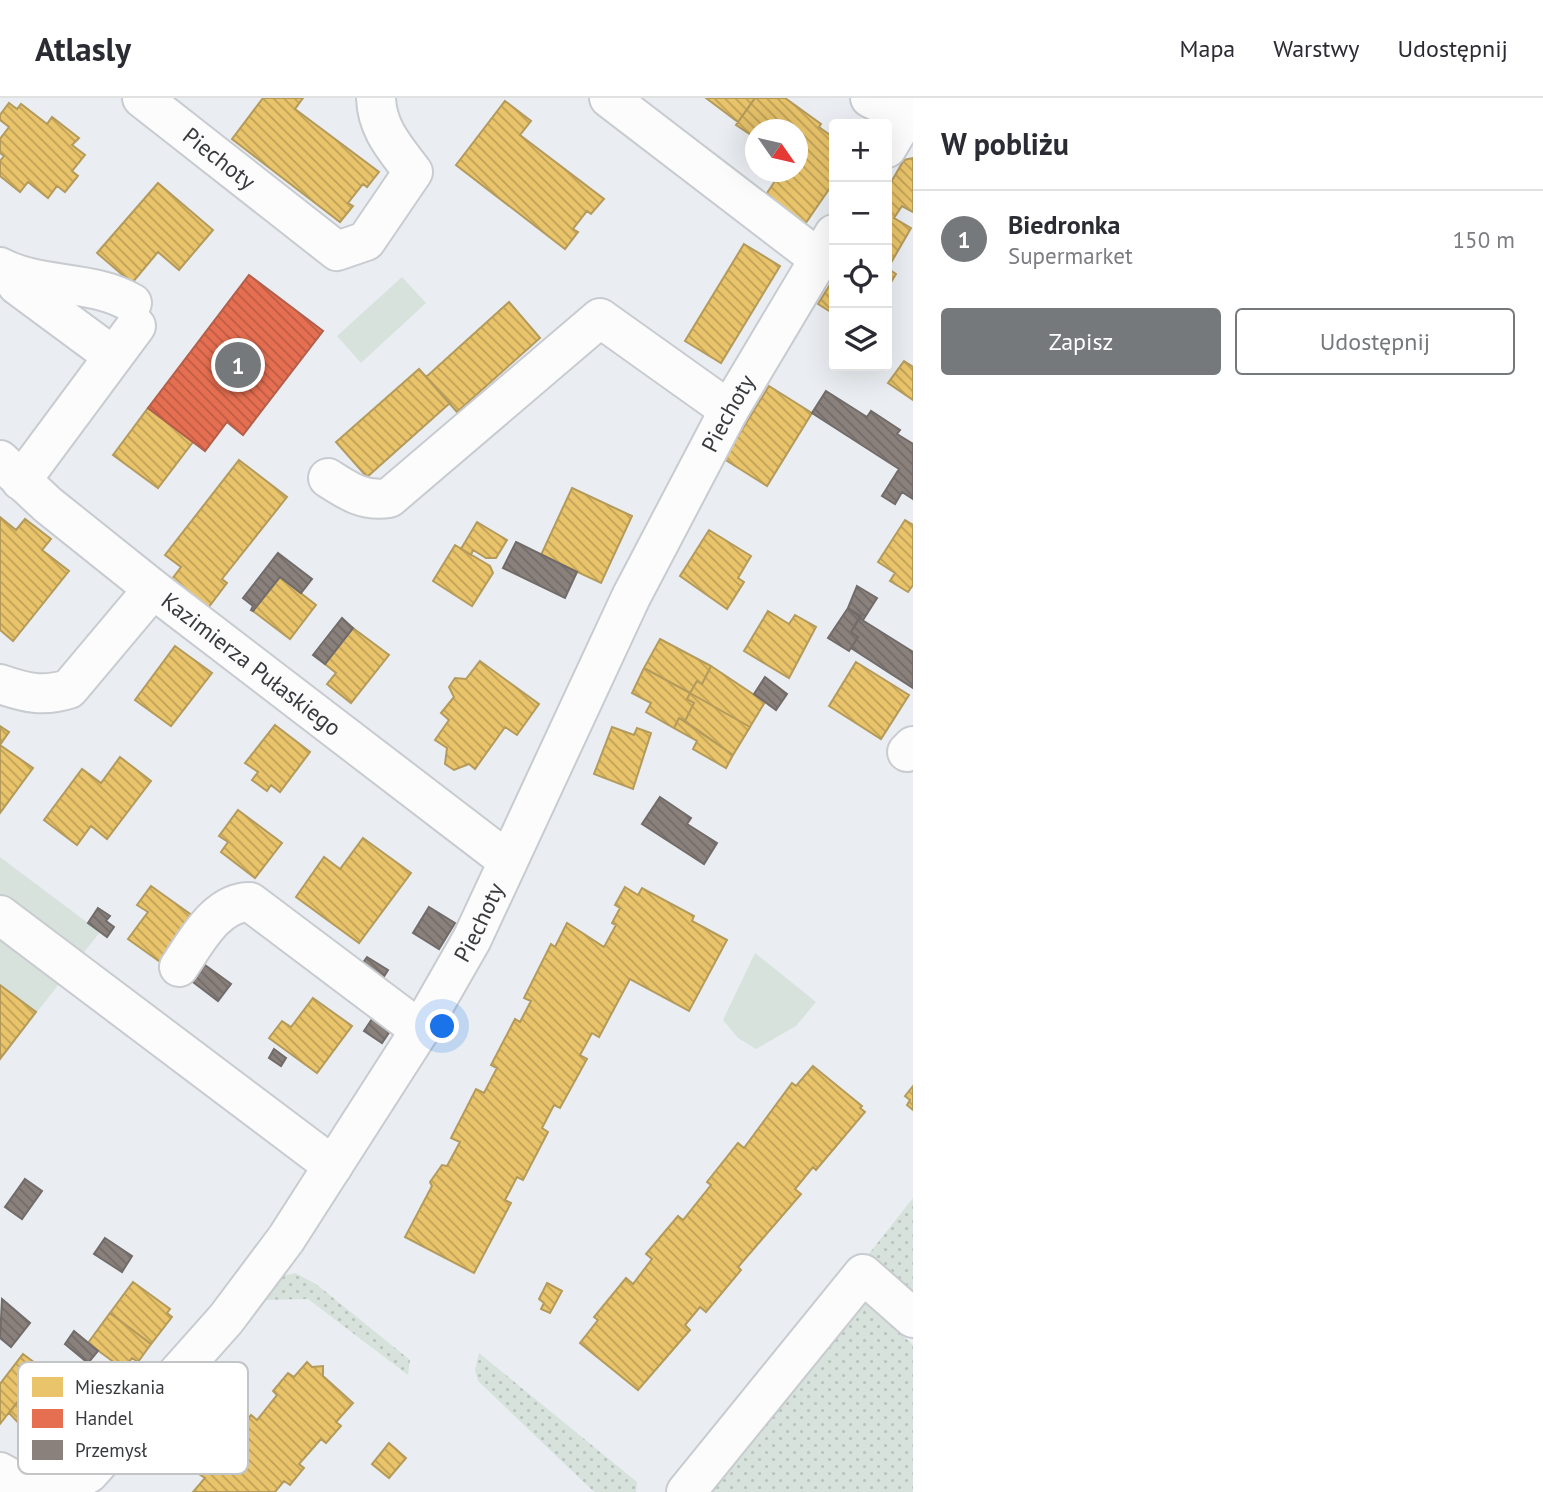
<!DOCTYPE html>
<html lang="pl">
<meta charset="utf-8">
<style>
body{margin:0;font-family:"PT Sans",sans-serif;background:#f7f7f7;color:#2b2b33}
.controls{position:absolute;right:21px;top:21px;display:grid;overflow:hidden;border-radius:7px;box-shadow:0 7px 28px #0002}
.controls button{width:63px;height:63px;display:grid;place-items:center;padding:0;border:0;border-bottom:2px solid #e1e1e2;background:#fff;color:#2b2b33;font:35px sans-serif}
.compass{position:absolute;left:745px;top:21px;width:63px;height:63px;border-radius:50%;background:#fff;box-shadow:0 7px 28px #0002;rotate:124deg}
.you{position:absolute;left:443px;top:929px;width:24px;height:24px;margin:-18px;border:5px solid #fff;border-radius:50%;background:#1a73e8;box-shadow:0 0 0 10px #1a73e833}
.badge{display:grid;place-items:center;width:46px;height:46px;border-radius:50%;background:#76797c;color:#fff;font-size:23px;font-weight:700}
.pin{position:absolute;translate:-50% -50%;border:4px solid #fff;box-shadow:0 2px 7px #0006}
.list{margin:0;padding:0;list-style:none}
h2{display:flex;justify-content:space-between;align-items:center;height:91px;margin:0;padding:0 28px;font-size:30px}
h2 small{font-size:23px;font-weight:400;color:#7c7c81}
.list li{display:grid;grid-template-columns:46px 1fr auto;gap:21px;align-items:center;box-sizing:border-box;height:98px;padding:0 28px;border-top:2px solid #e1e1e2}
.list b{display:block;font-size:26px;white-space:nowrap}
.list p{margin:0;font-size:23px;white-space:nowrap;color:#7c7c81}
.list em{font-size:23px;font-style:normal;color:#7c7c81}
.actions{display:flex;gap:14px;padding:21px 28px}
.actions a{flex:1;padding:16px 0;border:2px solid #76797c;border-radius:7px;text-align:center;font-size:24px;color:#76797c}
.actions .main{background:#76797c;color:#fff}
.icon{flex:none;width:38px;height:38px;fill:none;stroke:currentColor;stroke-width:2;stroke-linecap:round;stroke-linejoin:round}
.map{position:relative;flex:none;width:913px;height:1394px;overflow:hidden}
header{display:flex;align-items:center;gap:42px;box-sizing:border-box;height:98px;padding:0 35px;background:#fff;border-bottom:2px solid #e1e1e2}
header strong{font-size:33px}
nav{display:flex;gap:38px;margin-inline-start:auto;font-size:24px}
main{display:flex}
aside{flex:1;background:#fff}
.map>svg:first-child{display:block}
</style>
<header>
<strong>Atlasly</strong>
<nav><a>Mapa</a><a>Warstwy</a><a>Udostępnij</a></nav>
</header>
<main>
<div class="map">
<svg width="913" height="1394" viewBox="0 0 913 1394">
<defs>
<pattern id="grass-dots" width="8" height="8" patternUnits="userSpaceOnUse" patternTransform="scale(1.75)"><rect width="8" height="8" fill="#d6e2db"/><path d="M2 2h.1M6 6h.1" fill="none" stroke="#b8c3bd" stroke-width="1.8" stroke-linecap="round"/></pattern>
<pattern id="homes-back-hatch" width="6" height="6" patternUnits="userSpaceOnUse" patternTransform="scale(1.75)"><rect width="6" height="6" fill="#e9c46a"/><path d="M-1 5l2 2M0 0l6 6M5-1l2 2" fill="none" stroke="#bea058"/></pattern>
<pattern id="shops-back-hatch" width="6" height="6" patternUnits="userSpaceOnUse" patternTransform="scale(1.75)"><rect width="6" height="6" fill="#e76f51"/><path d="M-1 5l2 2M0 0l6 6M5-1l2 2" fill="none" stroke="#bc5c44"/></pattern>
<pattern id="industry-back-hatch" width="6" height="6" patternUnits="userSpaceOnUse" patternTransform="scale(1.75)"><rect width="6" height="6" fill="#8a817c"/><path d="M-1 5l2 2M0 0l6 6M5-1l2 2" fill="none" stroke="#726b67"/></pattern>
</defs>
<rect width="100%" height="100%" fill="#eaeef2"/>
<!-- grass -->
<path fill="url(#grass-dots)" d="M 913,1100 L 913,1205 L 864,1162 Z
M 295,1175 L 316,1186 L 410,1262 L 408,1277 L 308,1201 L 258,1202 L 279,1179 Z
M 861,1199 L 913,1247 L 913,1394 L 702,1394 Z
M 479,1255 L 637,1384 L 636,1394 L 594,1394 L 478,1283 L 475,1272 Z
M 101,1327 L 107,1333 C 78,1362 60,1380 17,1366 L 20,1361 C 62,1372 73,1356 101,1327 Z"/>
<!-- park -->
<path fill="#d6e2db" d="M 402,179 L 426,205 L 361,265 L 337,238 Z
M 0,759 L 100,834 L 0,961 Z
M 755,855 L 816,904 L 796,928 L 756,951 L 738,940 L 723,922 Z"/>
<!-- homes -->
<path fill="url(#homes-back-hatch)" stroke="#b49b5c" stroke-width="2" d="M 263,0 L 303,0 L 295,11 L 379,74 L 367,89 L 363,86 L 348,105 L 353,108 L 340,124 L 232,41 Z
M 706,0 L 755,0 L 738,24 Z
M 755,0 L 785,0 L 821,26 L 819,29 L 834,40 L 834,84 L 803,129 L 763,101 L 781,74 L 797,74 L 797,32 L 755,32 L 755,49 L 749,45 L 754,39 L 736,27 Z
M 505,3 L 531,23 L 520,37 L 604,101 L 591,116 L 587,113 L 573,131 L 578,134 L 565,151 L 456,67 Z
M 9,5 L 17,11 L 21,6 L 47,26 L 52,19 L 79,40 L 72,47 L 85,57 L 72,73 L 78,78 L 65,94 L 57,88 L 48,100 L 28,84 L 20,94 L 0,78 L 0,63 L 4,58 L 0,55 L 0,41 L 9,29 L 0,22 L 0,17 Z
M 913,60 L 913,114 L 902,108 L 894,120 L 911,130 L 888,170 L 887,91 L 904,62 Z
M 158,85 L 213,132 L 179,172 L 158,154 L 132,185 L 97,155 Z
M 744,146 L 780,168 L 721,265 L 685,243 Z
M 887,170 L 896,176 L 887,191 Z
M 834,180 L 834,216 L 818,206 Z
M 509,204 L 540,240 L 457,314 L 426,279 Z
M 904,263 L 913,269 L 913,302 L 888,285 Z
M 419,271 L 450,305 L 367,379 L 336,344 Z
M 769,288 L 812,315 L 767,388 L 724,361 Z
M 148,310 L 193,344 L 158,390 L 113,357 Z
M 239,362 L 287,399 L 222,481 L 227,485 L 208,510 L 172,481 L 181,469 L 165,457 Z
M 572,390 L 632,418 L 601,485 L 541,457 Z
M 0,419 L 16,432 L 25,421 L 51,441 L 42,452 L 69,473 L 13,543 L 0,532 Z
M 905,422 L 913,427 L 913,487 L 908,494 L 890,483 L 895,475 L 878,464 Z
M 477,424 L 507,442 L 496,460 L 486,460 L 473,452 L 471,457 L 461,451 Z
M 709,432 L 751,458 L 738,480 L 744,484 L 727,511 L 680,478 Z
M 455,447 L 490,468 L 493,475 L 472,508 L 433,483 Z
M 280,479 L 316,507 L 290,541 L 253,513 Z
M 768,513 L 789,526 L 795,517 L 816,529 L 789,580 L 744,553 Z
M 353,530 L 389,557 L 351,605 L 327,586 L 336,575 L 325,566 Z
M 660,541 L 711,568 L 702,586 L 697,583 L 690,595 L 644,570 Z
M 175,548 L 212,575 L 171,628 L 135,602 Z
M 480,563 L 539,606 L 517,637 L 505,629 L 475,671 L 469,666 L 454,672 L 445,666 L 447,650 L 435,642 L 449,622 L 441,615 L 454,599 L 449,589 L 455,580 L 466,581 Z
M 856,564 L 909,597 L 881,641 L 829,608 Z
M 711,568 L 765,604 L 750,629 L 690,595 L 697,583 L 702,586 Z
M 644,570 L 690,595 L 687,601 L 694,605 L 685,623 L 679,620 L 674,630 L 646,614 L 651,605 L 632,595 Z
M 690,595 L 750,629 L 733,657 L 685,623 L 694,605 L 687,601 Z
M 679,620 L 733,657 L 726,670 L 693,651 L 697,643 L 674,630 Z
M 275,627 L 310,654 L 280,694 L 271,687 L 267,693 L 252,682 L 258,674 L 245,665 Z
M 0,628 L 9,634 L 0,647 L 33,670 L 0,715 Z
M 612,629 L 634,637 L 637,630 L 651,635 L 633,691 L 594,676 Z
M 120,659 L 151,683 L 107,741 L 91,728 L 77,747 L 44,722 L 82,671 L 101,685 Z
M 238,712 L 282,745 L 255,780 L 221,754 L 228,744 L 219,738 Z
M 363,740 L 411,775 L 359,845 L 296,799 L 324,759 L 340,771 Z
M 151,788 L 200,823 L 166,868 L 128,841 L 148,814 L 137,807 Z
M 625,789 L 638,797 L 642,790 L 694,818 L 692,823 L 727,842 L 689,913 L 630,881 L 599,939 L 592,935 L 580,957 L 587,961 L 560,1010 L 554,1007 L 542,1030 L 548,1034 L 523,1082 L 517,1079 L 505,1102 L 511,1105 L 474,1175 L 405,1139 L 432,1088 L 430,1084 L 442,1067 L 447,1068 L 460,1044 L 451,1040 L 476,991 L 484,995 L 497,970 L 491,967 L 515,921 L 520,924 L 531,903 L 524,900 L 551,846 L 555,849 L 567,825 L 604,849 L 616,827 L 612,825 L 620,810 L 615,807 Z
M 0,887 L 36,914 L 0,961 Z
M 313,900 L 352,928 L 317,975 L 269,940 L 282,923 L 291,929 Z
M 813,968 L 862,1008 L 860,1010 L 865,1014 L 816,1072 L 813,1069 L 795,1091 L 801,1096 L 738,1169 L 741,1172 L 706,1214 L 700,1209 L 685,1227 L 690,1232 L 638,1292 L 580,1245 L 598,1222 L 594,1219 L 626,1180 L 633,1186 L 652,1161 L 646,1156 L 678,1118 L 683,1122 L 711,1087 L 707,1084 L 738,1045 L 744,1050 L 792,985 L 796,988 Z
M 913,988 L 913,1012 L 907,1007 L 910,1002 L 905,998 Z
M 133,1184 L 170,1211 L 167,1215 L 172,1219 L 151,1246 L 110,1215 Z
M 547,1185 L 562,1193 L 550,1215 L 541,1211 L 544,1205 L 539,1201 Z
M 110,1215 L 151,1246 L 138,1264 L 132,1260 L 123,1271 L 88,1245 Z
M 23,1256 L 43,1271 L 0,1326 L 0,1286 Z
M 307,1264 L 312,1269 L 323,1268 L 323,1278 L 353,1305 L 336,1324 L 341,1328 L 326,1345 L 321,1341 L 299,1366 L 304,1370 L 290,1387 L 284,1383 L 275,1394 L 193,1394 L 205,1380 L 199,1376 L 214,1360 L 220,1364 L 240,1339 L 236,1336 L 251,1317 L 257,1322 L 277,1297 L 273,1293 L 288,1275 L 294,1279 Z
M 35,1282 L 54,1297 L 25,1332 L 9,1315 Z
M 389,1345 L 406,1360 L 389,1380 L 372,1366 Z"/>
<!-- shops -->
<path fill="url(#shops-back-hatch)" stroke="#b25f4b" stroke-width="2" d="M 249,177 L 323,233 L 243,337 L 227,324 L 205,353 L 148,310 Z"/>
<!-- industry -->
<path fill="url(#industry-back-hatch)" stroke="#716c69" stroke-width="2" d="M 826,293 L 867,319 L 871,313 L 900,332 L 897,336 L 913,346 L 913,401 L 902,394 L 895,406 L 882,398 L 899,371 L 812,315 Z
M 516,444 L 577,474 L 565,500 L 503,470 Z
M 278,455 L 312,481 L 301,495 L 280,479 L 253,513 L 251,512 L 253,508 L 243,500 Z
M 857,488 L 877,500 L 863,522 L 848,510 Z
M 848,510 L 861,518 L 851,534 L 858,539 L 849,553 L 828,540 Z
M 342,520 L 353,530 L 325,566 L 313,557 Z
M 859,520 L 913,554 L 913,590 L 851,550 L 858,539 L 851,534 Z
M 765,579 L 787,596 L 776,612 L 754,596 Z
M 660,699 L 691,720 L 687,726 L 717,745 L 704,766 L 642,726 Z
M 429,809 L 455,825 L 439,851 L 413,835 Z
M 98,810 L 110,818 L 106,823 L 114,829 L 107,839 L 88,825 Z
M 367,859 L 388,872 L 381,883 L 360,869 Z
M 205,867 L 231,886 L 218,903 L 193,884 Z
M 374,918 L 392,930 L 382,945 L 364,933 Z
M 274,951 L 286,960 L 281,968 L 269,960 Z
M 25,1081 L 42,1093 L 22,1121 L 5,1109 Z
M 105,1140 L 132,1158 L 122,1174 L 94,1156 Z
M 2,1201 L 30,1225 L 11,1249 L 0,1240 Z
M 74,1233 L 98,1253 L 88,1265 L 65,1246 Z"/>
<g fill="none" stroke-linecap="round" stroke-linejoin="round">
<defs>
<g id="minor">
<path id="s1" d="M 142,0 L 337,153 L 366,143 L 413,74 C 395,50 377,31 376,0"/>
<path d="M 609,0 L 819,161"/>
<path d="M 870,0 L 913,20"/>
<path d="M 887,50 L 906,18"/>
<path d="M 0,169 C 42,191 91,181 132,205"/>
<path d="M 11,177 L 17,187 L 113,258"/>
<path id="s2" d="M 0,362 L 48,407 L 153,491 L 508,763"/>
<path d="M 328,380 C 348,393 364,404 389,400 L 600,220 L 729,312"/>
<path d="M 21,383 L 136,228"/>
<path d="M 0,586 C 26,595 43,599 69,591 L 153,491"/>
<path d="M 907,654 L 913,648"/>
<path d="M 0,817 L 333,1068"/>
<path d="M 179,869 C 196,844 216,804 250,804 L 420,932"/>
<path id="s3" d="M 0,1374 C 32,1394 58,1394 89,1375 L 226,1221 L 286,1141 L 420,932 L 472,841 L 631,499 L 729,312 L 834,136"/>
<path d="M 686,1394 L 863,1176 L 913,1220"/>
</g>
</defs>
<!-- minor casing -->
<use href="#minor" stroke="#c8cbcf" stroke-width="42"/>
<!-- minor -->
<use href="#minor" stroke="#fcfcfd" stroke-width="38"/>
</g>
<g text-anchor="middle" stroke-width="7" stroke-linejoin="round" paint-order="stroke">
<!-- street labels -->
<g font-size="23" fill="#383a3d" stroke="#fff">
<text dy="8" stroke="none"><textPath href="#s1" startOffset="98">Piechoty</textPath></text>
<text dy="8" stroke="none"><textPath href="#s3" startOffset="1339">Piechoty</textPath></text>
<text dy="8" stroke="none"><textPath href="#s2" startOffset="324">Kazimierza Pułaskiego</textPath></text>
<text dy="8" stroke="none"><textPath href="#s3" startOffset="772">Piechoty</textPath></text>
</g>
</g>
<!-- legend -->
<rect x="18" y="1264" width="230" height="112" rx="10" fill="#fff" stroke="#c3c4c5" stroke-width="2"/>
<rect x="32" y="1279" width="31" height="20" fill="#e9c46a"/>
<rect x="32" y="1311" width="31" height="19" fill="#e76f51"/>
<rect x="32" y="1342" width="31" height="20" fill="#8a817c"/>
<g font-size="19" fill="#383a3d">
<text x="75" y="1296">Mieszkania</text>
<text x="75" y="1327">Handel</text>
<text x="75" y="1359">Przemysł</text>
</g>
</svg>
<div class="controls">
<button>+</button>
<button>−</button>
<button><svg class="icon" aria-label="locate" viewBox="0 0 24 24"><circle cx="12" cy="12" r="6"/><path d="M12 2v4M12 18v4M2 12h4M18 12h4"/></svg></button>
<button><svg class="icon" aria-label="layers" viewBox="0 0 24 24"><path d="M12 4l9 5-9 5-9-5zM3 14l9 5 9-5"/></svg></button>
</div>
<svg class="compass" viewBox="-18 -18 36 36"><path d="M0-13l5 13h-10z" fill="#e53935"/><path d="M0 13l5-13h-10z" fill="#7c7c81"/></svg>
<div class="you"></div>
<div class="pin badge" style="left:238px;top:267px">1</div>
</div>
<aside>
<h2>W pobliżu<small></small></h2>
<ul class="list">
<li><span class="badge">1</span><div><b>Biedronka</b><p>Supermarket</p></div><em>150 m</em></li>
</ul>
<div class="actions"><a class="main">Zapisz</a><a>Udostępnij</a></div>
</aside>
</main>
